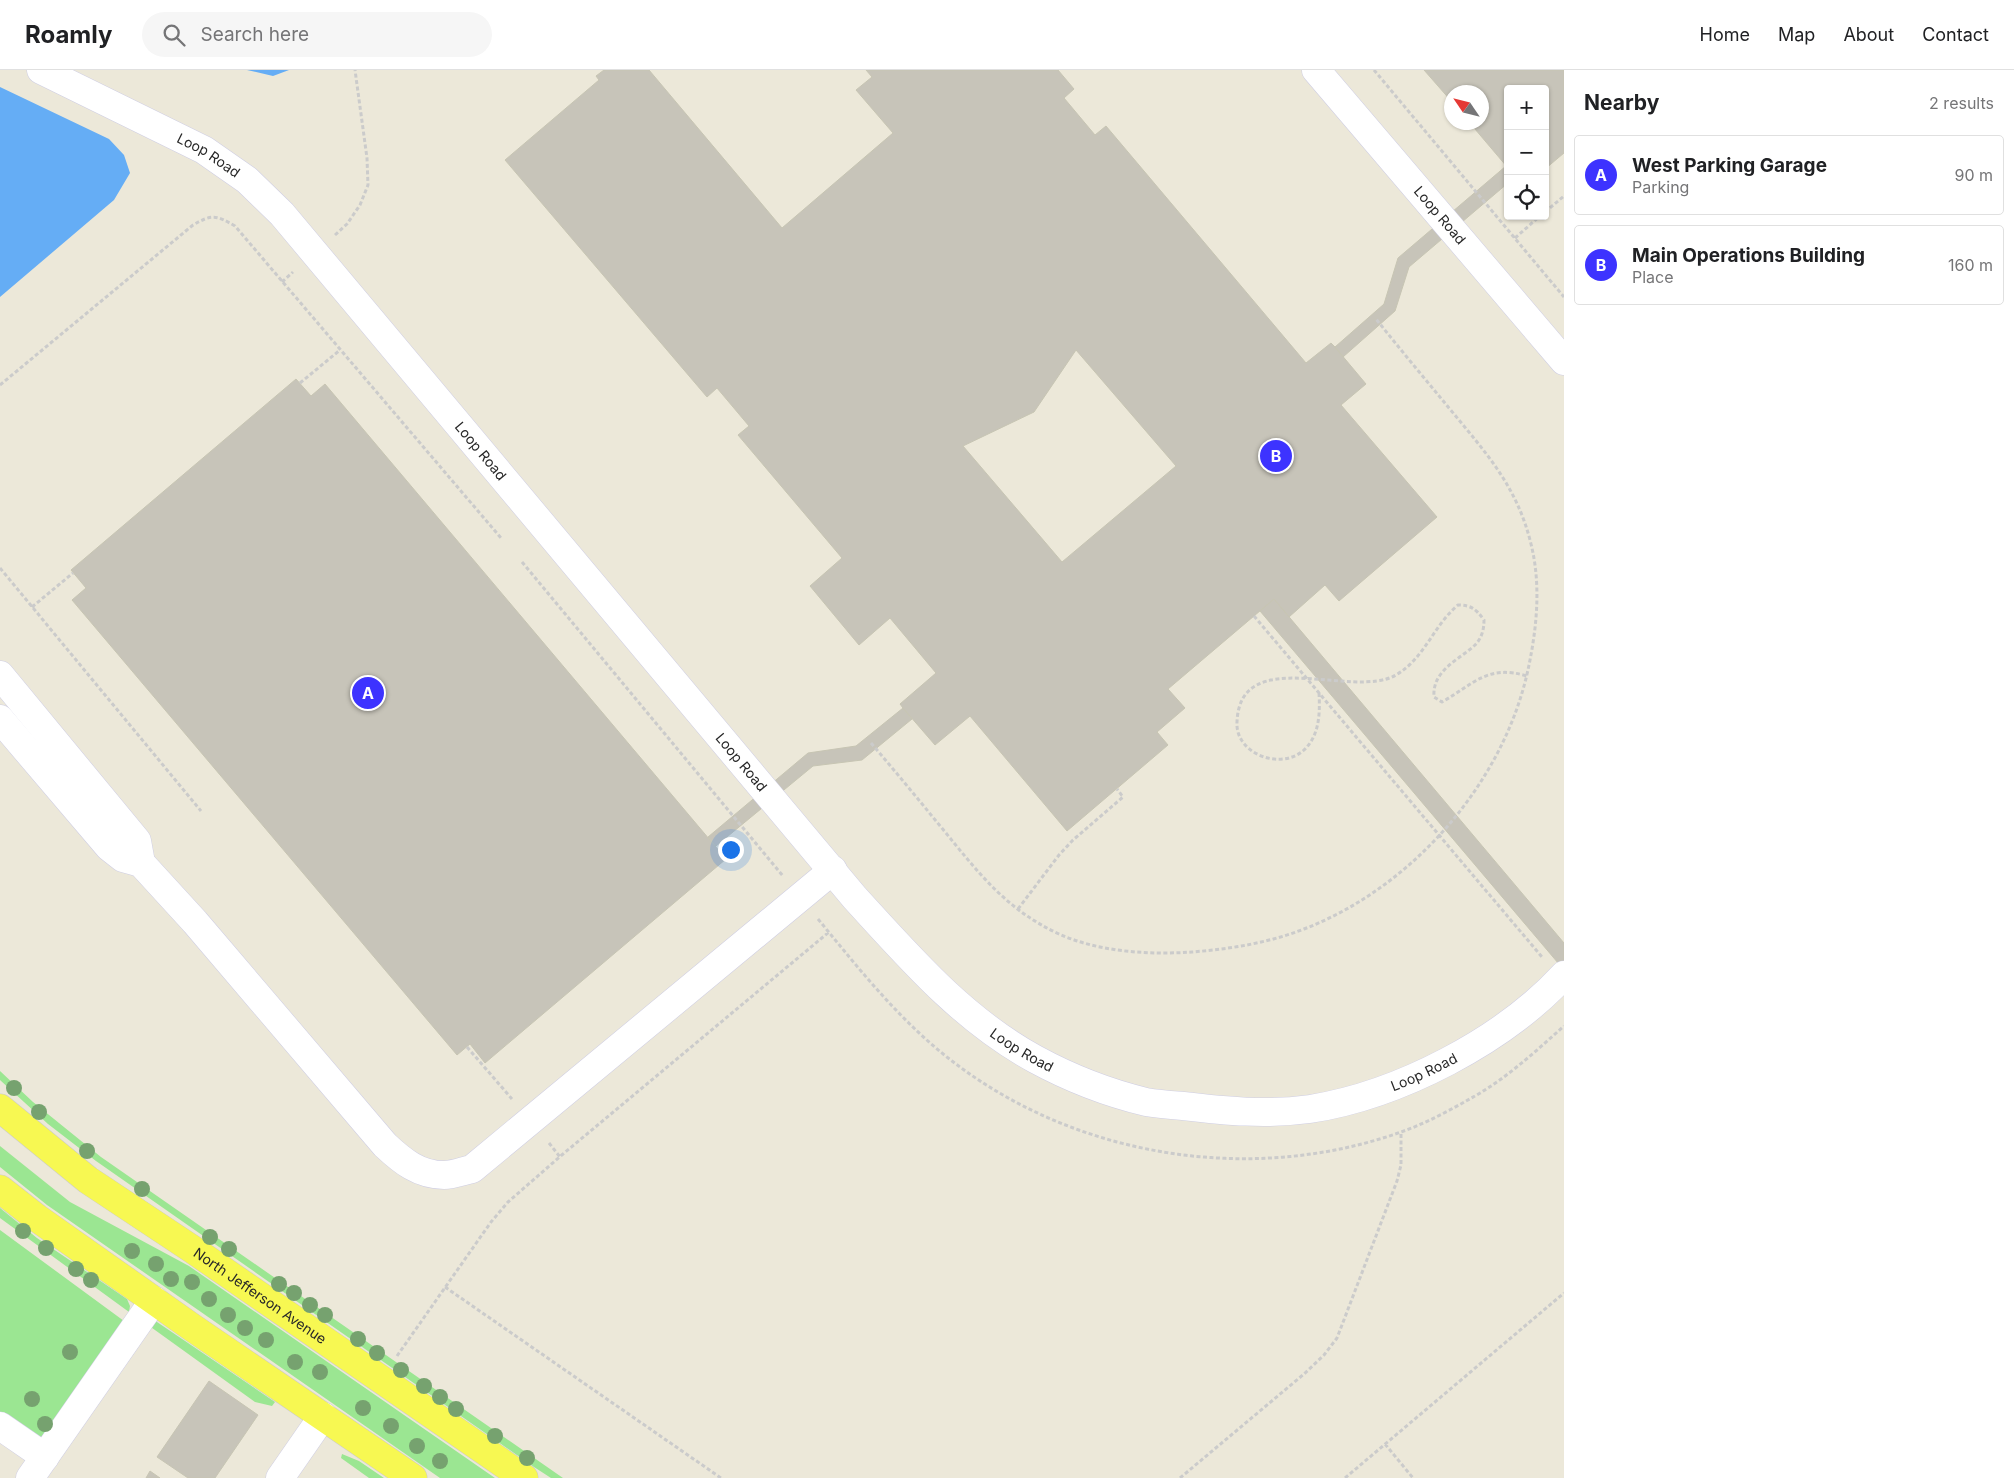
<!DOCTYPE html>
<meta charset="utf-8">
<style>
body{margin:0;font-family:Inter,sans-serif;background:#f6f6f6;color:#202124}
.controls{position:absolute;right:15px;top:15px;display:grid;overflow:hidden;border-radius:5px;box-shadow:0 1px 4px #0004}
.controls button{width:45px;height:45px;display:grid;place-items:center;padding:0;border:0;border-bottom:1px solid #e0e0e0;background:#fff;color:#202124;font:25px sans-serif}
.compass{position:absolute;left:1444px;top:15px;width:45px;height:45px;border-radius:50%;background:#fff;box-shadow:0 1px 4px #0004;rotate:305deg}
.you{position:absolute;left:730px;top:779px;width:18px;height:18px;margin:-12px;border:4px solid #fff;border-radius:50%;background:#1a73e8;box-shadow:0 0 0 8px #1a73e833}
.badge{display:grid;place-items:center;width:32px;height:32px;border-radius:50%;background:#3d33ff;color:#fff;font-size:16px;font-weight:700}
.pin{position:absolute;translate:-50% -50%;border:2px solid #fff;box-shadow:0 1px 5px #0006}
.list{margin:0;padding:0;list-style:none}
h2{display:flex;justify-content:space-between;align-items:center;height:65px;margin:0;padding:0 20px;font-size:21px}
h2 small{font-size:16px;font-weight:400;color:#757577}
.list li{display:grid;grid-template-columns:32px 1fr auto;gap:15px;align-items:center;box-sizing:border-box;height:80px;margin:0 10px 10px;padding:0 10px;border:1px solid #e0e0e0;border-radius:5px}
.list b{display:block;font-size:19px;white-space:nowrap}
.list p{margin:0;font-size:16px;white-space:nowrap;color:#757577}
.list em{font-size:16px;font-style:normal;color:#757577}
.icon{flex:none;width:28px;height:28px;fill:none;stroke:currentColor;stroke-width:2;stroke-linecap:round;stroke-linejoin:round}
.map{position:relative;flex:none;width:1564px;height:1408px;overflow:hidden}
header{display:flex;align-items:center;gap:30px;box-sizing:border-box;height:70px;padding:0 25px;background:#fff;border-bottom:1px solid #e0e0e0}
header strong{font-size:24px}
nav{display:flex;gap:28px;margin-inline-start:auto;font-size:18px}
.search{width:350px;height:45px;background:#f6f6f6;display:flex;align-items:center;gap:12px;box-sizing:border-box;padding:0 18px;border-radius:28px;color:#757577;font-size:19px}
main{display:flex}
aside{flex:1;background:#fff}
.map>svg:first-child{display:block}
</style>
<header>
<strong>Roamly</strong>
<div class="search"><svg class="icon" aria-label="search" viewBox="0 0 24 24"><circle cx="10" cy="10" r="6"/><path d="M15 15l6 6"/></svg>Search here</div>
<nav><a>Home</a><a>Map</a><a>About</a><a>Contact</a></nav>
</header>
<main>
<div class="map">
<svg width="1564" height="1408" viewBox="0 0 1564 1408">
<rect width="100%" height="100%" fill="#ece8d9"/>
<!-- green -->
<path fill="#9be692" d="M 0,1001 L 33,1032 L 101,1087 L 563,1408 L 551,1408 L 534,1397 L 96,1091 L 48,1054 L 0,1010 Z
M 0,1076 L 70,1132 L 189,1196 L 495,1408 L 440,1408 L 47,1135 L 0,1097 Z
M 0,1138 L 37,1168 L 127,1229 L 130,1236 L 129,1242 L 0,1148 Z
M 0,1160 L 124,1251 L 40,1371 L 0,1343 Z
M 153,1250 L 157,1252 L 275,1332 L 272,1336 L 255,1332 L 148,1255 Z
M 342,1384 L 359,1391 L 384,1408 L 369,1408 L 341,1388 Z"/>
<!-- water -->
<path fill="#65adf5" d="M 247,0 L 289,0 L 273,6 Z
M 0,17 L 109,69 L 124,85 L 130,103 L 114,130 L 0,227 Z"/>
<!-- building -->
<path fill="#c7c4b9" stroke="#c7c5b3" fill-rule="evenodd" d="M 604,0 L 649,0 L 782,158 L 893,63 L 856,20 L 872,7 L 866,0 L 1058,0 L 1074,19 L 1064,28 L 1095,65 L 1106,56 L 1306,293 L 1331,273 L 1335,277 L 1366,314 L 1341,335 L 1437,447 L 1339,531 L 1325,515 L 1289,547 L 1274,529 L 1168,619 L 1185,638 L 1157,662 L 1168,675 L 1067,761 L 970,646 L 935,675 L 903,638 L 900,634 L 936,603 L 890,548 L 859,575 L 810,516 L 842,488 L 738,365 L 749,356 L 717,318 L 707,327 L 505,90 L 599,10 L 596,6 ZM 1076,280 L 1176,396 L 1062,492 L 963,376 L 1034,342 Z
M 1424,0 L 1564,0 L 1564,83 L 1545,99 L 1545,19 L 1508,19 L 1508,98 L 1469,52 L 1482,52 L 1482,22 L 1452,22 L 1452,32 Z
M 1506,96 L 1508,98 L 1508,113 L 1409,197 L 1395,241 L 1343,287 L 1335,277 L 1384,234 L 1398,188 Z
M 296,309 L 311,326 L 325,314 L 726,789 L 485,993 L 470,974 L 457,985 L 72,530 L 86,518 L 71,500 Z
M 1274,529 L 1564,873 L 1564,900 L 1260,541 Z
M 903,638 L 912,649 L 862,690 L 813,696 L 716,776 L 708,767 L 808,683 L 856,676 Z
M 209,1311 L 258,1345 L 215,1408 L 188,1408 L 157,1387 Z
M 150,1401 L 160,1408 L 146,1408 Z"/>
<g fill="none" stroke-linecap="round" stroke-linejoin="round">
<defs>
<g id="minor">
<path id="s1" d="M 41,0 L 204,80 L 247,110 L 282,144 L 855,828 C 910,888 962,949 1035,989 C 1068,1007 1109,1023 1146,1032 C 1158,1034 1171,1035 1183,1036 C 1225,1041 1267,1045 1310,1039 C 1399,1025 1503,971 1564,905"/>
<path id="s2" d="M 1316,0 L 1564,291"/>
<path d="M 0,605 L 137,771 L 141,793"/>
<path d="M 0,649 L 109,777 L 123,788 L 141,793 L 195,852 L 385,1075 C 402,1091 419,1105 444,1105 C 453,1105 463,1101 472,1099 L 833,800"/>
<path d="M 0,1356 L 45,1387"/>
<path d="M 30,1408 L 154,1230"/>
<path d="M 280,1408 L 323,1346"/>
</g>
<g id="major">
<path id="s3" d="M 0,1038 L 88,1110 L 192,1179 L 524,1408"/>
<path d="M 0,1119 L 37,1148 L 193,1258 L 413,1408"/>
</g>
</defs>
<!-- minor casing -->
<use href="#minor" stroke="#cfcee3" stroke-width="29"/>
<!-- major casing -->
<use href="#major" stroke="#cbcbcb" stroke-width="29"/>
<!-- path -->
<path stroke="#cbcbcb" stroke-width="3" stroke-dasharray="4 2.5" stroke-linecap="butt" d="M 1374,0 L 1564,227
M 1545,142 L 1564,126
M 335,165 L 347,154 L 360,135 L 368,115 L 367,88 L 355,0
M 1515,168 L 1540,146
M 282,212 L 293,202
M 300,313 L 340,280
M 0,315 L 193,155 C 212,144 216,145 235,156 L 501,468
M 522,492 L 783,806
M 0,498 L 201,741
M 32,537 L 73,503
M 1254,546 L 1542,887
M 1319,623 C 1320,642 1320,665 1304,680 C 1281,701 1235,684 1237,652 C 1240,573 1353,630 1396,605 C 1425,588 1433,556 1458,535 C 1471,535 1476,539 1484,550 C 1484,559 1482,568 1475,575 C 1459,590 1432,600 1434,627 L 1442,632 C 1474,614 1487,594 1527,606
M 871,673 C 895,701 918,729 941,757 C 978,802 1005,839 1059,864 C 1099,882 1149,885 1192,882 C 1230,879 1268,873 1304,859 C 1414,817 1506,710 1529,595 C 1537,556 1541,514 1531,474 C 1517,416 1486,383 1449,338 C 1425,309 1400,279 1376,249
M 1018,839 L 1059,785 L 1073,770 L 1123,727 L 1117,719
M 818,849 C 860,900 900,951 952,991 C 1078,1088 1252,1115 1401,1062 C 1427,1053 1452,1039 1475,1026 C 1508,1007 1536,981 1564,956
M 467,977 L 512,1029
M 549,1073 L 560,1087
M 445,1217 L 721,1408
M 397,1286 L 491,1152 L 508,1132 L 563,1084 L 829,862
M 1385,1374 L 1413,1408
M 1180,1408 L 1304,1304 L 1324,1285 L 1337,1268 L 1397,1111 L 1401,1095 L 1401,1062
M 1345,1408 L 1564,1223"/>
<!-- minor -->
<use href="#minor" stroke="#fff" stroke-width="28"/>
<!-- major -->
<use href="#major" stroke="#f7f852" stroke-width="28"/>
</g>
<!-- trees -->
<g fill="#76a26f">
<circle cx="14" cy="1018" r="8"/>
<circle cx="39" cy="1042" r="8"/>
<circle cx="87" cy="1081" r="8"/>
<circle cx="142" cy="1119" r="8"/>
<circle cx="23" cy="1161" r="8"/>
<circle cx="210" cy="1167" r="8"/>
<circle cx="46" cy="1178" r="8"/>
<circle cx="229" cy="1179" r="8"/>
<circle cx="132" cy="1181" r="8"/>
<circle cx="156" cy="1194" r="8"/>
<circle cx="76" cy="1199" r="8"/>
<circle cx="171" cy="1209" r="8"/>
<circle cx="91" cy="1210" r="8"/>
<circle cx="192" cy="1212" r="8"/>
<circle cx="279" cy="1214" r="8"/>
<circle cx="294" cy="1223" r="8"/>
<circle cx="209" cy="1229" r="8"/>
<circle cx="310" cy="1235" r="8"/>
<circle cx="228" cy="1245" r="8"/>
<circle cx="325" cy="1245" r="8"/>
<circle cx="245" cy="1258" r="8"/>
<circle cx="358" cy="1269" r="8"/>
<circle cx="266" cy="1270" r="8"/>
<circle cx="70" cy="1282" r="8"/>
<circle cx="377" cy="1283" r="8"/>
<circle cx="295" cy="1292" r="8"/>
<circle cx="401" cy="1300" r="8"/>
<circle cx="320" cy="1302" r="8"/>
<circle cx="424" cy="1316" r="8"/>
<circle cx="440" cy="1327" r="8"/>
<circle cx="32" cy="1329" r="8"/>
<circle cx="363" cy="1338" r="8"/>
<circle cx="456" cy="1339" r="8"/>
<circle cx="45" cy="1354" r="8"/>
<circle cx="391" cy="1356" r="8"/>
<circle cx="495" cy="1366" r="8"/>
<circle cx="417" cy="1376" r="8"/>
<circle cx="527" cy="1388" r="8"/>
<circle cx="440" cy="1391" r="8"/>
</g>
<g text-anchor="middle" stroke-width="4.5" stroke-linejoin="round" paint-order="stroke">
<!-- street labels -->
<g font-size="14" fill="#282828" stroke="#fff">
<text dy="5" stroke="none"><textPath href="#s1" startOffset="188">Loop Road</textPath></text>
<text dy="5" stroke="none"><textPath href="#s2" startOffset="191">Loop Road</textPath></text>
<text dy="5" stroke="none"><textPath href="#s1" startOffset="592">Loop Road</textPath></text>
<text dy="5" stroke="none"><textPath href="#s1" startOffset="998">Loop Road</textPath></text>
<text dy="5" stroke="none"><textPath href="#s1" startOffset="1402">Loop Road</textPath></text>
<text dy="5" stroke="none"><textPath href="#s1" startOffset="1822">Loop Road</textPath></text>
<text dy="5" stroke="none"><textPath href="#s3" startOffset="321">North Jefferson Avenue</textPath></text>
</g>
</g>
</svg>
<div class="controls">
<button>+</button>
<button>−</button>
<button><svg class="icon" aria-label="locate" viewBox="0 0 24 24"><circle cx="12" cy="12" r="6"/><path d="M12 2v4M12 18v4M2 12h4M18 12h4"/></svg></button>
</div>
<svg class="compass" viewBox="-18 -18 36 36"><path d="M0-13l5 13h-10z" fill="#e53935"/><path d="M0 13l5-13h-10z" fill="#757577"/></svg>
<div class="you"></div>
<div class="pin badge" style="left:368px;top:623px">A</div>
<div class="pin badge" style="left:1276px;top:386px">B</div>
</div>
<aside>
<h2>Nearby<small>2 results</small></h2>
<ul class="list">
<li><span class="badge">A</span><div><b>West Parking Garage</b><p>Parking</p></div><em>90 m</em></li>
<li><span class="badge">B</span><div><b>Main Operations Building</b><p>Place</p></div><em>160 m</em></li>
</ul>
</aside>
</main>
